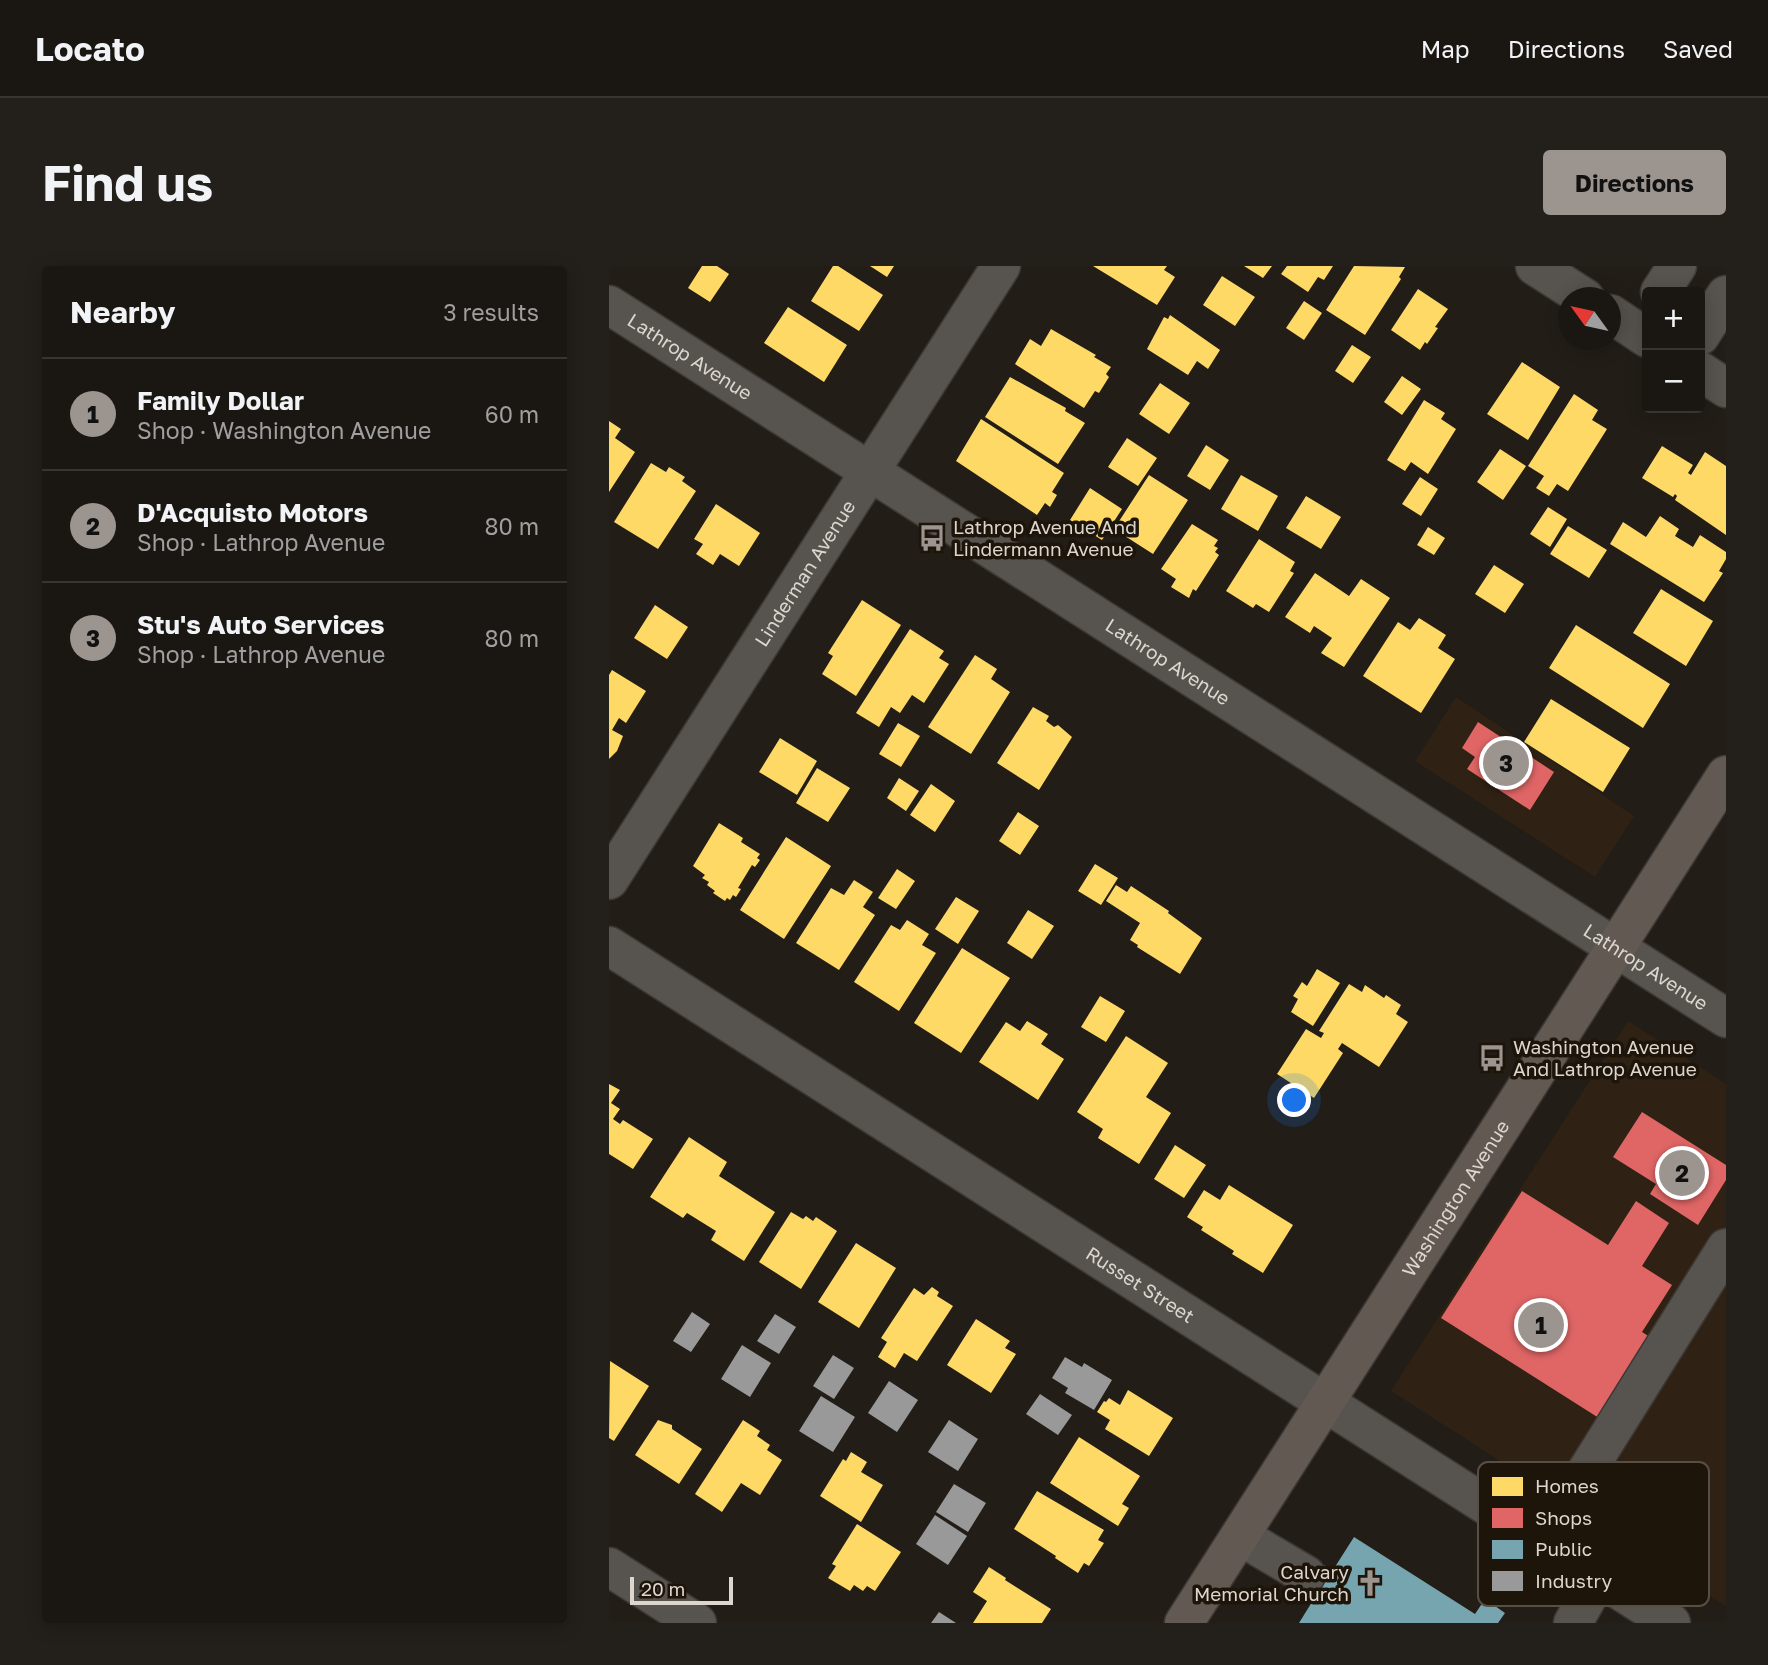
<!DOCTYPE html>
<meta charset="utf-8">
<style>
body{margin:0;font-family:"Golos Text",sans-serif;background:#231f1a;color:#f1f3f6}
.controls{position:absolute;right:21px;top:21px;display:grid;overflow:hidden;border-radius:7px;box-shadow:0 4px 18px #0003}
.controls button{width:63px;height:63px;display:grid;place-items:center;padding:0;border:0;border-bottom:2px solid #383531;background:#1a1611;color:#f1f3f6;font:35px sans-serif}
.compass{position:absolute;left:949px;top:21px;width:63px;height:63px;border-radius:50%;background:#1a1611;box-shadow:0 4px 18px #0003;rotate:303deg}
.scale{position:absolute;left:21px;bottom:18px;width:103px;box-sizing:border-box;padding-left:7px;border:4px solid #ddd6cf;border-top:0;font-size:19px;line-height:24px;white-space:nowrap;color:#ddd6cf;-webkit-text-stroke:5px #1d140a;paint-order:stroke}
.you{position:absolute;left:686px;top:835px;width:24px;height:24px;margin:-18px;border:5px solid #fff;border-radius:50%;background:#1a73e8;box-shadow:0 0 0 10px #1a73e833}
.badge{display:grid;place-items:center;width:46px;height:46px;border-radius:50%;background:#9c958f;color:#111;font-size:23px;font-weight:700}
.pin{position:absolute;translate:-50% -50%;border:4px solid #fff;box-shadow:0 2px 7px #0006}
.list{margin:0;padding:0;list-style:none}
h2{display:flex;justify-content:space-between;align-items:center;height:91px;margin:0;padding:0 28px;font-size:30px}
h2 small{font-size:23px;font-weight:400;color:#9f9f9f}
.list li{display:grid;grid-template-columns:46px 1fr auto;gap:21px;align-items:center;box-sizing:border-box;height:112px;padding:0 28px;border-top:2px solid #383531}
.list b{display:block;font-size:26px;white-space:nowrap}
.list p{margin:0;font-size:23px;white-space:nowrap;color:#9f9f9f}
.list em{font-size:23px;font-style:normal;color:#9f9f9f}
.map{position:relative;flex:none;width:1117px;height:1357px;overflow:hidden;border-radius:7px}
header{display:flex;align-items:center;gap:42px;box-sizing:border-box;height:98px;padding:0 35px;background:#1a1611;border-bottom:2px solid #383531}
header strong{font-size:33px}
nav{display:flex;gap:38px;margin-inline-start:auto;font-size:24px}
.intro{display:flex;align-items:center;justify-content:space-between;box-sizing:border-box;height:168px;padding:0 42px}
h1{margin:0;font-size:49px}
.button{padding:18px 32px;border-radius:7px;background:#9c958f;color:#111;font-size:24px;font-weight:700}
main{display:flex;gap:42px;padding:0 42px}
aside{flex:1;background:#1a1611;border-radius:7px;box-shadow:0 4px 18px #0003}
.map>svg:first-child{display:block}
</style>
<header>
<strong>Locato</strong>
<nav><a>Map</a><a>Directions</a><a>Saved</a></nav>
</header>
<div class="intro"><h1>Find us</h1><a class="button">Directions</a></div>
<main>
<aside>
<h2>Nearby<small>3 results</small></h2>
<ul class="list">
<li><span class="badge">1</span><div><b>Family Dollar</b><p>Shop · Washington Avenue</p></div><em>60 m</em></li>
<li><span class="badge">2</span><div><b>D'Acquisto Motors</b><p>Shop · Lathrop Avenue</p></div><em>80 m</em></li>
<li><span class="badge">3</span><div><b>Stu's Auto Services</b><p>Shop · Lathrop Avenue</p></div><em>80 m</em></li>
</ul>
</aside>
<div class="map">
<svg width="1117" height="1357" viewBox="0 0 1117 1357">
<rect width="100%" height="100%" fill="#221d17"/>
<!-- built -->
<path fill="#2f2214" d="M 847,431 L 1025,550 L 986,611 L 806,495 Z
M 1019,755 L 1117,818 L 1117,1340 L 782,1125 Z"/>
<!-- homes -->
<path fill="#ffd966" d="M 93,0 L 108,0 L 120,8 L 101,36 L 79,22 Z
M 224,0 L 229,0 L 274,29 L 250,65 L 202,35 Z
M 261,0 L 285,0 L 278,11 Z
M 484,0 L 558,0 L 555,4 L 566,11 L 548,39 Z
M 635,0 L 663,0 L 654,12 Z
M 678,0 L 724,0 L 715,14 L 709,11 L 699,26 L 672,8 Z
M 745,0 L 796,1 L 790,11 L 792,13 L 756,69 L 717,44 Z
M 613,10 L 646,31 L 626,60 L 594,39 Z
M 809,23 L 839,43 L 826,61 L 829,62 L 818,78 L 816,76 L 811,84 L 782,64 Z
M 695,35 L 713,47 L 695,74 L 677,62 Z
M 179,41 L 238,79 L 215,116 L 155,77 Z
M 561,49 L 611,84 L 599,103 L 588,95 L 579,109 L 538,83 L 555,51 L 559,53 Z
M 442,63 L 487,89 L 485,91 L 502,101 L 497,108 L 500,111 L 490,127 L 486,125 L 475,142 L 406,98 L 421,73 L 432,80 Z
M 743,79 L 762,91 L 744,117 L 726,105 Z
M 913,96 L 951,121 L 919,174 L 878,148 Z
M 793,110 L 812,123 L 793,149 L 775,136 Z
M 401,111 L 457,142 L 456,145 L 476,157 L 449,198 L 376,151 Z
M 551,117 L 581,137 L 560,168 L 530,148 Z
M 965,128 L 989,144 L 983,154 L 998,163 L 959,225 L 948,218 L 940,230 L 927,222 L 935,210 L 919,200 Z
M 815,134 L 836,147 L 832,153 L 847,163 L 819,208 L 802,196 L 796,205 L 778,194 Z
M 372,153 L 455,207 L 443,226 L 448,229 L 441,241 L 436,237 L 428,249 L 347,195 Z
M 0,155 L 12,163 L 6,172 L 26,186 L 0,226 Z
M 518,172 L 548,192 L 529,220 L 499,201 Z
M 597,179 L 620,194 L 601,224 L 578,210 Z
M 1053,180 L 1084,199 L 1079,207 L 1082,209 L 1096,186 L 1117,200 L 1117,269 L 1066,234 L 1068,230 L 1066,228 L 1064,231 L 1033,212 Z
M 891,183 L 917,200 L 894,234 L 868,216 Z
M 42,197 L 57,206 L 60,201 L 76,211 L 73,215 L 87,225 L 49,283 L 5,256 Z
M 540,209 L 579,234 L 544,288 L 505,263 Z
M 632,209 L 669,230 L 649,265 L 612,243 Z
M 811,211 L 829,223 L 812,250 L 793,238 Z
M 481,222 L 513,243 L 493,274 L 461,254 Z
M 697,230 L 732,251 L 712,283 L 677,262 Z
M 107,238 L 151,267 L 130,300 L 111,288 L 104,299 L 87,288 L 94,278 L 85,273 Z
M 939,241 L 958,253 L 941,281 L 921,268 Z
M 1051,250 L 1070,263 L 1066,270 L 1084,281 L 1091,269 L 1117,286 L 1117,293 L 1110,305 L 1114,307 L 1095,336 L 1001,278 L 1014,256 L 1037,271 Z
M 583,258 L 609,274 L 605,280 L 609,282 L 606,286 L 610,289 L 587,325 L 584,323 L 580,332 L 562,321 L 567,313 L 552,303 Z
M 959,260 L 998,284 L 980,312 L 941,288 Z
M 819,261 L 836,272 L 825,289 L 808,279 Z
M 650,273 L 686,296 L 681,305 L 685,307 L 660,346 L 647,338 L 644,342 L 617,325 Z
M 885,299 L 915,318 L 896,347 L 866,328 Z
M 706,307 L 740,330 L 752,313 L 781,332 L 735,401 L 712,387 L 723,372 L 705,360 L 701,367 L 676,351 Z
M 1052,323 L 1104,355 L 1077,400 L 1024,367 Z
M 253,334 L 292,359 L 247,430 L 213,408 L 224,390 L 219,387 Z
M 46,339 L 79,361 L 58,393 L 25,372 Z
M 810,352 L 837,369 L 829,382 L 846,393 L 812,447 L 754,410 L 789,356 L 801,364 Z
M 967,359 L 1061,418 L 1034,462 L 940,402 Z
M 301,363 L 335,385 L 330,392 L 340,398 L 315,437 L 303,429 L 291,447 L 282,441 L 270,461 L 247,447 Z
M 366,389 L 388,403 L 382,413 L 401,426 L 362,488 L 319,461 Z
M 3,404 L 37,425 L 17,457 L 10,452 L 3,464 L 14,470 L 8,485 L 0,493 L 0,409 Z
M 942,433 L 1021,482 L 994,526 L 915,476 Z
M 424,441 L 440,450 L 437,455 L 445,461 L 449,459 L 463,471 L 430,524 L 388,497 Z
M 289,457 L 311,470 L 292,501 L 270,488 Z
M 171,472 L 208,495 L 188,529 L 150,506 Z
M 208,502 L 241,522 L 219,556 L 187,537 Z
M 290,512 L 310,525 L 297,545 L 278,532 Z
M 322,518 L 346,535 L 326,566 L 301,549 Z
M 409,546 L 430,560 L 411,589 L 390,575 Z
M 110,557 L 134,572 L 132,576 L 151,588 L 148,592 L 151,594 L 146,601 L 143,599 L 129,622 L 132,623 L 127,631 L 124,629 L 121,634 L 118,632 L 116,635 L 104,627 L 106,625 L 98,619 L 100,616 L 93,612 L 96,609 L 84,600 Z
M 177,571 L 222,600 L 175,673 L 131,644 Z
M 486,598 L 509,612 L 492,639 L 469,625 Z
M 288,603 L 306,615 L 287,643 L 269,632 Z
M 245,614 L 264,626 L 254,641 L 266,649 L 230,704 L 187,677 L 222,622 L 235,629 Z
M 507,619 L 518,626 L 522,620 L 560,645 L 559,647 L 593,672 L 571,708 L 528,681 L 529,679 L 521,674 L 531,657 L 497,635 Z
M 347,631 L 370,645 L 349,678 L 326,663 Z
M 419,644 L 445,660 L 423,693 L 398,677 Z
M 298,654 L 320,668 L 313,679 L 327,687 L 290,745 L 245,716 L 282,659 L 291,664 Z
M 353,682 L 401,712 L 352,787 L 305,757 Z
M 708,703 L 731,717 L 704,760 L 682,746 L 689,733 L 684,730 L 693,716 L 698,720 Z
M 740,718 L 753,726 L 756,719 L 775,732 L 777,729 L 792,739 L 787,748 L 799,756 L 770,801 L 733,777 L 729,783 L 734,787 L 705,832 L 668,808 L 697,763 L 712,772 L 715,767 L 710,765 Z
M 491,730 L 516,745 L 497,776 L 472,761 Z
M 418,755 L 439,768 L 432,778 L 455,793 L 429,834 L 370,796 L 397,756 L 411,765 Z
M 517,770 L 559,797 L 537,831 L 562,847 L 530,898 L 489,872 L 494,863 L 468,846 Z
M 0,818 L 11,824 L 2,837 L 11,843 L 4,853 L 11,858 L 14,854 L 44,873 L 24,903 L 0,888 Z
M 80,871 L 118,896 L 110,910 L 166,946 L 135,995 L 102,974 L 107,965 L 78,947 L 74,952 L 41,931 Z
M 566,879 L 597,899 L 575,932 L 545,913 Z
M 620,919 L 684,959 L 654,1007 L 623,988 L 625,985 L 592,964 L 594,961 L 578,951 L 595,924 L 611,934 Z
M 182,946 L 194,953 L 197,950 L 204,955 L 207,951 L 228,965 L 192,1023 L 150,996 Z
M 247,977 L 287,1002 L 250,1062 L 209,1036 Z
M 323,1021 L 330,1026 L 328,1030 L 344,1040 L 308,1095 L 295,1087 L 286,1102 L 269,1091 L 278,1076 L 272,1072 L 305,1022 L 315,1029 Z
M 367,1053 L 401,1075 L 396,1082 L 407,1088 L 382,1127 L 338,1099 Z
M 1,1095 L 40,1120 L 5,1175 L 0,1172 Z
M 519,1124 L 564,1152 L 540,1190 L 496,1163 L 501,1154 L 488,1146 L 495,1135 L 497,1136 L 500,1132 L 511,1139 Z
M 49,1154 L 63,1159 L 63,1163 L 93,1183 L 70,1218 L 26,1189 Z
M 134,1154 L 151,1165 L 148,1170 L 161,1179 L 158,1184 L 173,1194 L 151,1229 L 132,1217 L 113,1246 L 86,1228 Z
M 470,1171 L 531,1210 L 513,1238 L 520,1242 L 509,1260 L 441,1217 Z
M 242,1186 L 258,1196 L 252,1206 L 274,1219 L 252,1256 L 211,1230 L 234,1193 L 237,1195 Z
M 428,1225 L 495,1264 L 489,1274 L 495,1277 L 480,1300 L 475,1297 L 469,1307 L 446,1292 L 447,1290 L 405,1263 Z
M 248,1258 L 292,1286 L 266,1325 L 258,1320 L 254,1325 L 245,1319 L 241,1325 L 219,1312 L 227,1300 L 223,1298 Z
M 380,1301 L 397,1312 L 396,1314 L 442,1343 L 433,1357 L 364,1357 L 378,1335 L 364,1326 Z"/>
<!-- shops -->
<path fill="#e06666" d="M 869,456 L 945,506 L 921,544 L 858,503 L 866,491 L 853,482 Z
M 1033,846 L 1117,899 L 1117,914 L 1089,959 L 1041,928 L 1047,918 L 1004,891 Z
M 913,925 L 999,979 L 1027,935 L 1060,957 L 1033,1000 L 1063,1019 L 1033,1066 L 1044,1073 L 993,1154 L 832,1052 Z"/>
<!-- public -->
<path fill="#76a5af" d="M 745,1271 L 866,1348 L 876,1333 L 896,1347 L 889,1357 L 690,1357 L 703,1336 L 695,1330 L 715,1299 L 724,1304 Z"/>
<!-- industry -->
<path fill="#999" d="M 83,1046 L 101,1058 L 82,1086 L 64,1075 Z
M 166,1048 L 187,1061 L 170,1088 L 148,1075 Z
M 133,1079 L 162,1097 L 141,1131 L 112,1113 Z
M 224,1089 L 245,1102 L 225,1133 L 204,1120 Z
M 456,1091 L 473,1101 L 475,1097 L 503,1114 L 485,1144 L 456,1127 L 459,1122 L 443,1112 Z
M 280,1115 L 309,1134 L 288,1166 L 259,1147 Z
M 431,1128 L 463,1149 L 449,1169 L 417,1148 Z
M 212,1130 L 246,1151 L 224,1186 L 190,1165 Z
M 340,1154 L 369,1173 L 349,1205 L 319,1186 Z
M 345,1218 L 377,1237 L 359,1266 L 327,1246 Z
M 326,1249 L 358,1270 L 339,1299 L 307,1278 Z
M 330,1346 L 347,1357 L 322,1357 Z"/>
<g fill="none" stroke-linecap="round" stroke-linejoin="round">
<defs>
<g id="minor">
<path d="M 926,0 L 976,32"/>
<path d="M 1051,26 L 1068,0"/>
<path id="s1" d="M 0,39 L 1117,752"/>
<path d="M 1002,48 L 1038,72"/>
<path d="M 1091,70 L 1117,29"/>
<path d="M 1091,105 L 1117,122"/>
<path id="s2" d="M 0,614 L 392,0"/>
<path id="s3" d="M 0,680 L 1062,1357"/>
<path d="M 631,1270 L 697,1309"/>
<path d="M 934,1275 L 1117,982"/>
<path d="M 0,1301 L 88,1357"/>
<path d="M 964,1357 L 1031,1237"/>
</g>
<g id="major">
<path id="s4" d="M 575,1357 L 1117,509"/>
</g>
</defs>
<!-- minor casing -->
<use href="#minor" stroke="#3d3835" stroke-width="41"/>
<!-- major casing -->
<use href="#major" stroke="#3d3835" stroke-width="41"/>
<!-- minor -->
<use href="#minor" stroke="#57534e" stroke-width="38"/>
<!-- major -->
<use href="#major" stroke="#625952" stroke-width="38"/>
</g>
<!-- icons -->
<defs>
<symbol id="bus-bare" viewBox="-9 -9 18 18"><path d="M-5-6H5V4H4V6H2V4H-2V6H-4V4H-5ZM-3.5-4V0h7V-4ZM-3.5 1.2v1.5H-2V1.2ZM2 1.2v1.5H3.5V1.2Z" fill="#9c958f" stroke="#1d140a" stroke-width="2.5" paint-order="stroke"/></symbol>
<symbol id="church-bare" viewBox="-9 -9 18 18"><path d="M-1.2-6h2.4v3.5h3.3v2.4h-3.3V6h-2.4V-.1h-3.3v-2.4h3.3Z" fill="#9c958f" stroke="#1d140a" stroke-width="2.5" paint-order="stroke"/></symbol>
</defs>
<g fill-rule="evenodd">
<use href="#bus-bare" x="304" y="253" width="38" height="38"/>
<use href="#bus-bare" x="864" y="773" width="38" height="38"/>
<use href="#church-bare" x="742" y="1298" width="38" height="38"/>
</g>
<g text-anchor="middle" stroke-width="7" stroke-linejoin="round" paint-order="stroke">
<!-- street labels -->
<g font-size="19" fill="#ddd6cf" stroke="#1d140a">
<text dy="7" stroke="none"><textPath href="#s1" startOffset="96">Lathrop Avenue</textPath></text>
<text dy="7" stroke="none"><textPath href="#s2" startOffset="364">Linderman Avenue</textPath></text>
<text dy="7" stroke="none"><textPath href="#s1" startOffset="663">Lathrop Avenue</textPath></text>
<text dy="7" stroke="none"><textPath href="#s1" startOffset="1230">Lathrop Avenue</textPath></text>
<text dy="7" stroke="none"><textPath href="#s4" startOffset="504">Washington Avenue</textPath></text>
<text dy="7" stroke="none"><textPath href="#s3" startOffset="630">Russet Street</textPath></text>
</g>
<!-- poi labels -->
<g font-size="19" fill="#ddd6cf" stroke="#1d140a" text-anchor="start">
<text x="344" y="268">Lathrop Avenue And<tspan x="344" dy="22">Lindermann Avenue</tspan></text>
<text x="904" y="788">Washington Avenue<tspan x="904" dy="22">And Lathrop Avenue</tspan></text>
<text x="740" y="1313" text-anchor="end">Calvary<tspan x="740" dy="22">Memorial Church</tspan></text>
</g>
</g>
<!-- legend -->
<rect x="869" y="1196" width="231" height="144" rx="10" fill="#1d140a" stroke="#574e45" stroke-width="2"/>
<rect x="883" y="1211" width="31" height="19" fill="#ffd966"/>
<rect x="883" y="1242" width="31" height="20" fill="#e06666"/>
<rect x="883" y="1274" width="31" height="19" fill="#76a5af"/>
<rect x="883" y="1305" width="31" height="20" fill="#999"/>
<g font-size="19" fill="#ddd6cf">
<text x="926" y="1227">Homes</text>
<text x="926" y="1259">Shops</text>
<text x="926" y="1290">Public</text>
<text x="926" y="1322">Industry</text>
</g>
</svg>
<div class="controls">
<button>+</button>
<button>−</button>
</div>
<svg class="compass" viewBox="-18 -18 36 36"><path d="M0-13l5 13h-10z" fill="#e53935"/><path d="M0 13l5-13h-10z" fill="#9f9f9f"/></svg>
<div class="scale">20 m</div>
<div class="you"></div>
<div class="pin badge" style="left:932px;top:1059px">1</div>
<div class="pin badge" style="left:1073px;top:907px">2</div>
<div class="pin badge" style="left:897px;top:497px">3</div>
</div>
</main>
